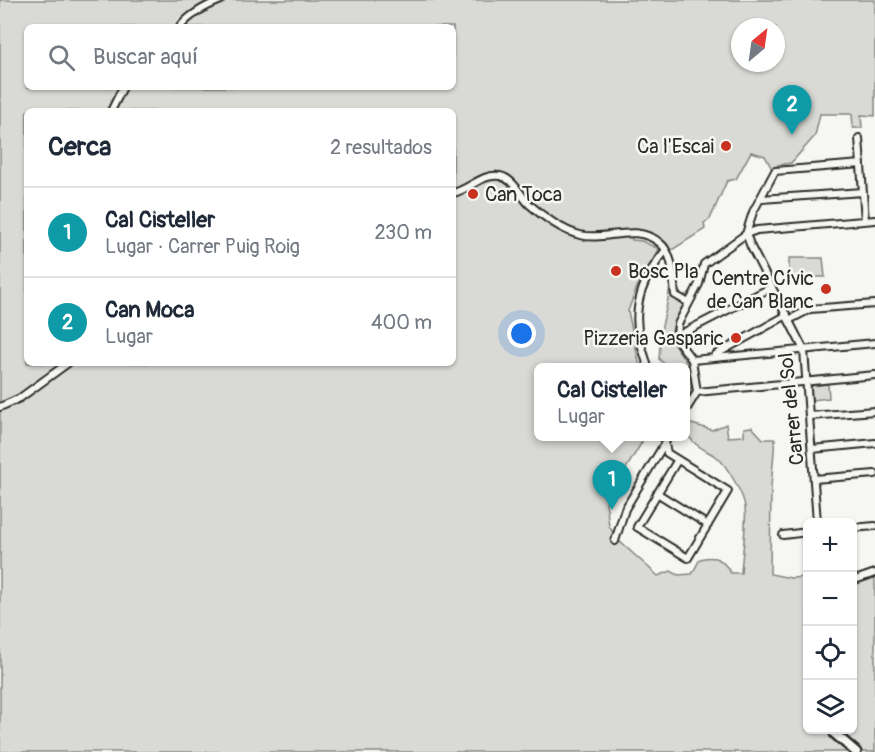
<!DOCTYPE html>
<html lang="es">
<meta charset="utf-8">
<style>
body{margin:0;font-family:Pangolin,sans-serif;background:#f2f2f3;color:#1f2937}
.controls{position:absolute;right:18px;bottom:18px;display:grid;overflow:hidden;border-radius:9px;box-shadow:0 2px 4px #0004}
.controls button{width:54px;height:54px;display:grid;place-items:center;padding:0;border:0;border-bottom:2px solid #e0e1e3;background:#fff;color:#1f2937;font:30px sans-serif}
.compass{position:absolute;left:731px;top:18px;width:54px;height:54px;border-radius:50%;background:#fff;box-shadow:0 2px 4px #0004;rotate:29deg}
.you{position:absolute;left:522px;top:334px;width:21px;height:21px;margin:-15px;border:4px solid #fff;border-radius:50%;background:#1a73e8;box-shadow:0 0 0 9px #1a73e833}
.badge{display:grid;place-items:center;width:39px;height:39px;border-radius:50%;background:#111827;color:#fff;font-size:20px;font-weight:700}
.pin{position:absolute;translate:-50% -50px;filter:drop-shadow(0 2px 3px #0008)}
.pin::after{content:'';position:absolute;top:32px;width:21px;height:18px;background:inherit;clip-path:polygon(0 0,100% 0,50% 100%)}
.popup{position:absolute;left:534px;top:363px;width:156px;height:78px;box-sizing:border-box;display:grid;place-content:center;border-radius:9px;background:#fff;filter:drop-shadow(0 2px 4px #0005);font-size:20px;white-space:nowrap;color:#747a83}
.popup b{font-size:22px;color:#1f2937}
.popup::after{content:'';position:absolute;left:50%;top:100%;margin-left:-12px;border:12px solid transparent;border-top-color:#fff}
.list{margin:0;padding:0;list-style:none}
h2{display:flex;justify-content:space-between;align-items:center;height:78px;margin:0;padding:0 24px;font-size:26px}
h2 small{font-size:20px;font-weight:400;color:#747a83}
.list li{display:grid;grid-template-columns:39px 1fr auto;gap:18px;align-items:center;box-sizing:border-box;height:90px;padding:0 24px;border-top:2px solid #e0e1e3}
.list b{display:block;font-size:22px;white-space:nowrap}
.list p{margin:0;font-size:20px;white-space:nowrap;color:#747a83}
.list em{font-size:20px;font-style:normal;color:#747a83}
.icon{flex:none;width:33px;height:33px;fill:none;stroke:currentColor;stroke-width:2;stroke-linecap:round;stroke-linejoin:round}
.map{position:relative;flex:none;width:875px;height:752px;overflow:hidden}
.search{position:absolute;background:#fff;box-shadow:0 2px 4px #0004;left:24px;top:24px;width:432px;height:66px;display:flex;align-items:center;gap:15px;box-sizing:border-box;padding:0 21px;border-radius:9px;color:#747a83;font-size:22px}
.panel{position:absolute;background:#fff;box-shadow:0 2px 4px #0004;left:24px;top:108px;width:432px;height:258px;border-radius:9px}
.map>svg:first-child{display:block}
</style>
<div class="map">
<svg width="875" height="752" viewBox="0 0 875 752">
<rect width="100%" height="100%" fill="#f6f6f2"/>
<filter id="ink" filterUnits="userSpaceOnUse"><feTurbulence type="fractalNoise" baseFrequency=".0167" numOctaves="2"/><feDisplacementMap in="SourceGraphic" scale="12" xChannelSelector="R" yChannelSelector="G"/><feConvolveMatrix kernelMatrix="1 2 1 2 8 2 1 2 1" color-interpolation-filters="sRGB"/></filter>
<g filter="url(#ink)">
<!-- green -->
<path fill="#d9d9d5" stroke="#828280" stroke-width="1.5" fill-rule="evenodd" d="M 0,0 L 875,0 L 875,116 L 861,115 L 862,128 L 853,128 L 852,114 L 820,114 L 815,136 L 791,163 L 778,165 L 775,169 L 772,169 L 765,156 L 751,152 L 736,179 L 727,181 L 710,219 L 704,223 L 705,229 L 670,251 L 677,292 L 684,296 L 691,292 C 685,301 673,322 672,331 C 669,355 706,362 686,402 L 686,368 L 667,367 L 659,359 C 660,349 660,339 661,330 C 666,308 679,266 662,247 C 656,239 641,237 631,235 L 632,240 L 642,241 L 659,249 L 637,287 L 628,311 L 640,367 L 538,368 L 538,436 L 640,437 L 642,442 L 606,502 L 609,526 L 617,539 L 658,576 L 671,571 L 678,575 L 692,574 L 700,559 C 717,555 722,559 731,573 L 741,573 C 742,554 747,525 745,507 C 744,495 727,466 718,458 C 707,450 687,444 686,427 L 692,424 L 712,430 L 726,424 L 728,437 L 744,436 L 744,428 L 752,427 L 763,439 L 775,439 L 771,487 L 770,574 L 791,578 L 807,577 L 808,730 L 852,730 L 853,584 L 875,577 L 875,752 L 0,752 ZM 27,27 L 453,27 L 453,87 L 27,87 ZM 740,27 L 776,27 L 776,63 L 740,63 ZM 27,111 L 453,111 L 453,363 L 27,363 Z
M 789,258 L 823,258 L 825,277 L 789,277 Z
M 828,384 L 829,398 L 812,400 L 811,386 Z"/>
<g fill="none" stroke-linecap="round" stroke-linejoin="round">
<defs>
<path id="street" d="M 180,27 C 190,14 206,6 221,0
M 111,111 L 123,87
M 859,138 L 865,221
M 453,193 C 469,190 482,173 500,176 C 514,179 520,195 529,204 C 542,216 563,231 580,235 C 607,242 634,222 660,243 C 674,254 673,279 675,295 L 689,303
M 761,199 L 863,192
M 789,320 L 810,309 L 875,304
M 677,336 L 772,287
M 715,355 L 787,315
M 692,360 L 875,343
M 648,368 C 646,358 642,349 640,340 C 631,305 644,276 666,250
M 697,392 L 875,375
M 0,407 L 20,398 L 68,363
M 686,410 L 697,392 L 692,360 L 678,341 L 677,336 L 678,324 L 699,284 L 704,264 L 746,234 L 753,212 L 775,171 L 861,164
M 810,416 L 875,411
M 663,436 L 667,453 L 728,491 L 688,558 L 637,527 L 677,461
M 812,449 L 875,443
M 814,479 L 875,474
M 657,493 L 708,525
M 817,522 L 804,350 L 751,247 L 746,234 L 757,230 L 875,220
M 852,528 L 875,526
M 783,535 L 808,532
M 615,541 L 625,509 L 669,436
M 852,581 L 875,573"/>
<path id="secondary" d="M 835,734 L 856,752"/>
</defs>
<!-- street casing -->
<use href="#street" stroke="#2b2b2b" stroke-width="10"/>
<!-- secondary casing -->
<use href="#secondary" stroke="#2b2b2b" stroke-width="13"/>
<!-- street -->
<use href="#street" stroke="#f6f6f2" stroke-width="6"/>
<!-- secondary -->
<use href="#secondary" stroke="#f6f6f2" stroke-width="8"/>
</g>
</g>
<!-- markers -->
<g fill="#c8321e" stroke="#f6f6f2" stroke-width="2">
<circle cx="726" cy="146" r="6"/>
<circle cx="473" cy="194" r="6"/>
<circle cx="616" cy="271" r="6"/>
<circle cx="826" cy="289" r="6"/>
<circle cx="736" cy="338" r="6"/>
</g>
<g text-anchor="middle" stroke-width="5" stroke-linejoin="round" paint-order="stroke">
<!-- poi labels -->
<g font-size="20" fill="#2b2b2b" stroke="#f6f6f2" text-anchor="end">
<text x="714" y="153">Ca l'Escai</text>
<text x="485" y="201" text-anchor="start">Can Toca</text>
<text x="628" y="278" text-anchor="start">Bosc Pla</text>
<text x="814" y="285">Centre Cívic<tspan x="814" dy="23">de Can Blanc</tspan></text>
<text x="724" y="345">Pizzeria Gasparic</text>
</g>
<!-- street labels -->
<g font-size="20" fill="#2b2b2b" stroke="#f6f6f2">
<text transform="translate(791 409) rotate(-96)" y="7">Carrer del Sol</text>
</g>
</g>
</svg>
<div class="controls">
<button>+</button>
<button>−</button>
<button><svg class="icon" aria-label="locate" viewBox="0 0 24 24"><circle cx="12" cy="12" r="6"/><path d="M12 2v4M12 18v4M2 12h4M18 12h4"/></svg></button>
<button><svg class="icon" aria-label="layers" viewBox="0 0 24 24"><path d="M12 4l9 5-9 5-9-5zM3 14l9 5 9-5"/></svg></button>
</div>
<svg class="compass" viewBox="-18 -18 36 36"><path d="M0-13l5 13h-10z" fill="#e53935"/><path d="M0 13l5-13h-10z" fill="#747a83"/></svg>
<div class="you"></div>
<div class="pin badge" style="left:612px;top:510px;background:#0f9aa8">1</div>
<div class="popup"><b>Cal Cisteller</b>Lugar</div>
<div class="pin badge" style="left:792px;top:135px;background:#0f9aa8">2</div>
<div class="search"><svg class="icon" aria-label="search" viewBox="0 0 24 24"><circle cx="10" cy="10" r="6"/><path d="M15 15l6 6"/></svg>Buscar aquí</div>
<section class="panel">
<h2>Cerca<small>2 resultados</small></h2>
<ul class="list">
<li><span class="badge" style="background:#0f9aa8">1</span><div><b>Cal Cisteller</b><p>Lugar · Carrer Puig Roig</p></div><em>230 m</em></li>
<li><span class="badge" style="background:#0f9aa8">2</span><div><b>Can Moca</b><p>Lugar</p></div><em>400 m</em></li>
</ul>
</section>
</div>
